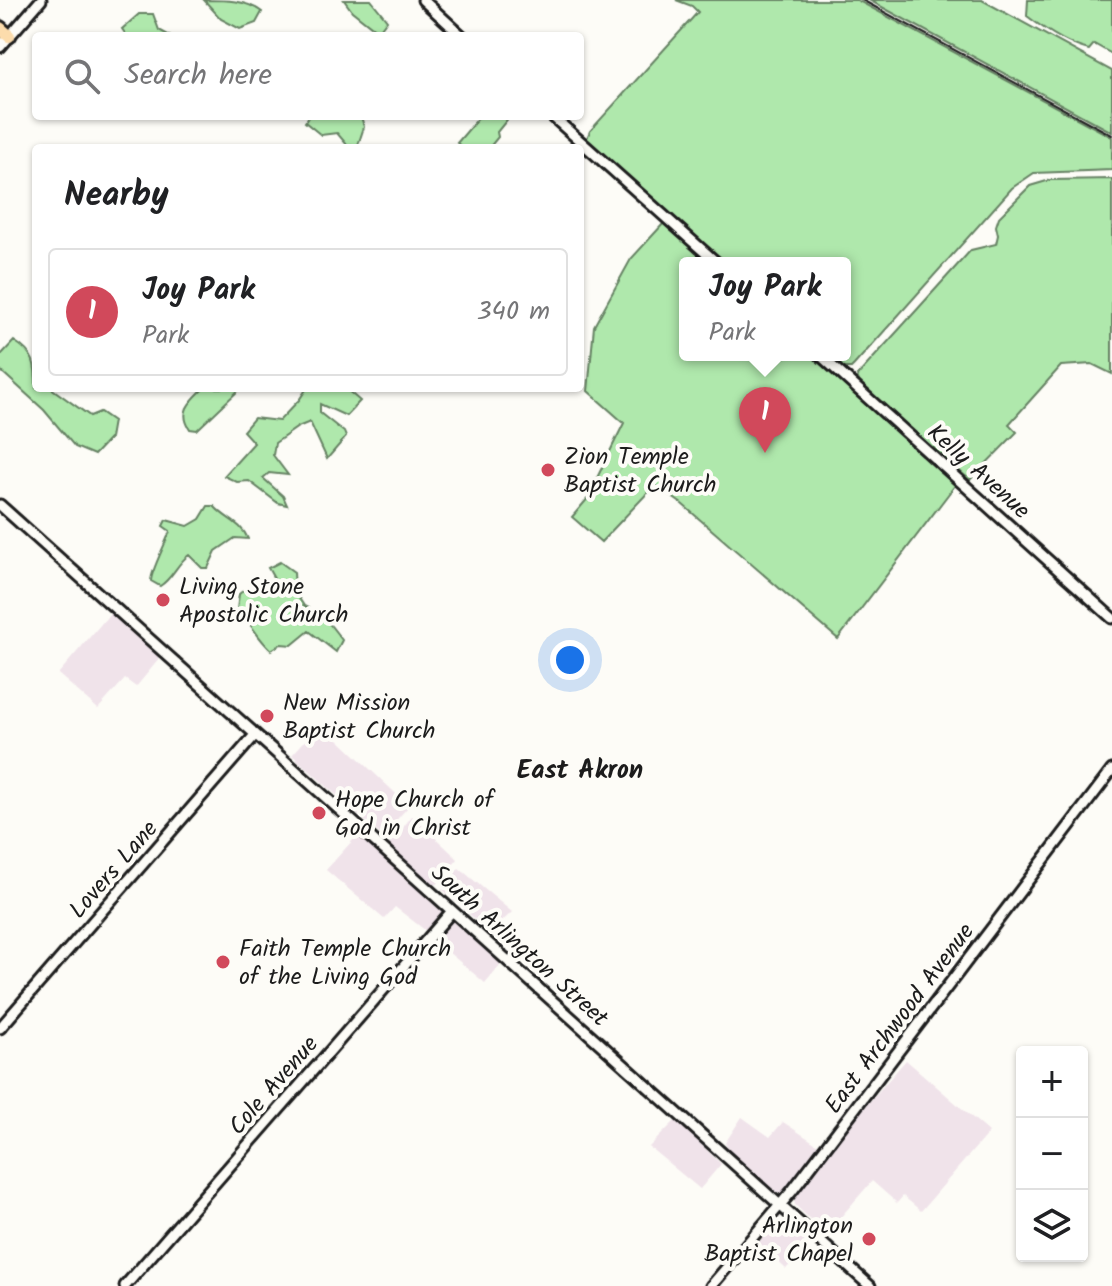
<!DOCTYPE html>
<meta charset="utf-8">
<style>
body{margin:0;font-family:Kalam,sans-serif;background:#f2f2f2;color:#202124}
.controls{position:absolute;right:24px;bottom:24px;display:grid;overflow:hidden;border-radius:8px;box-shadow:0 2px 6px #0004}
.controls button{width:72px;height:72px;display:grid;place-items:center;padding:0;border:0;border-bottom:2px solid #e0e0e0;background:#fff;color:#202124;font:40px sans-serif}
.you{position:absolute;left:570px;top:660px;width:28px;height:28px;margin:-20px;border:6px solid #fff;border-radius:50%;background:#1a73e8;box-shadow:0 0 0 12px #1a73e833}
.badge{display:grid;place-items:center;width:52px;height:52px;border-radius:50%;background:#d1495b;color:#fff;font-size:26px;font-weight:700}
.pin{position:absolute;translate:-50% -66px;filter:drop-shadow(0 2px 4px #0008)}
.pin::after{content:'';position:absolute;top:42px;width:28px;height:24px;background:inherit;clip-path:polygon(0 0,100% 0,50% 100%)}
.popup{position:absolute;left:679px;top:257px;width:172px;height:104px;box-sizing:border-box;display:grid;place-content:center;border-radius:8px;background:#fff;filter:drop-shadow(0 2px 6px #0005);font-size:26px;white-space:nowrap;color:#757577}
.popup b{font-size:30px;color:#202124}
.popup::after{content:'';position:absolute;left:50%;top:100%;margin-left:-16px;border:16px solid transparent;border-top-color:#fff}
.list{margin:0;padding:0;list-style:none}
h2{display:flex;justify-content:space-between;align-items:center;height:104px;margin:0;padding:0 32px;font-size:34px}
h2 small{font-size:26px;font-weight:400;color:#757577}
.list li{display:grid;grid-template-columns:52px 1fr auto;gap:24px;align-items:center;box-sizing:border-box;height:128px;margin:0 16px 16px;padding:0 16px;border:2px solid #e0e0e0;border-radius:8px}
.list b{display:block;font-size:30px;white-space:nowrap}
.list p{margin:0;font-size:26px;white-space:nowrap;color:#757577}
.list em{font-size:26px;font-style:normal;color:#757577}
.icon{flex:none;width:44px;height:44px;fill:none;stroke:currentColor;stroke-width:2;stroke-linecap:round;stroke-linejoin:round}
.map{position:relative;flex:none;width:1112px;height:1286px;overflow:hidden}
.search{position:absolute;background:#fff;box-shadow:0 2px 6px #0004;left:32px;top:32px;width:552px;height:88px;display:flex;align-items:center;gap:20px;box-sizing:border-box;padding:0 28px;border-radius:8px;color:#757577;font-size:30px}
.panel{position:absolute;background:#fff;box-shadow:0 2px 6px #0004;left:32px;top:144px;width:552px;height:248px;border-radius:8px}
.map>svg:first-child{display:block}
</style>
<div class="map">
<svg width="1112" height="1286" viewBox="0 0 1112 1286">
<rect width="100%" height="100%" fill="#fdfcf7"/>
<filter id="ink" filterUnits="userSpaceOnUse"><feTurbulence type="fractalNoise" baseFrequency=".0125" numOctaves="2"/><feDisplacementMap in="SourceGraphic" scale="16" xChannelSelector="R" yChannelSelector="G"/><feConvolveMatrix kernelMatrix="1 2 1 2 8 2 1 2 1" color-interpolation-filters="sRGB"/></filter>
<g filter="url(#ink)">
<!-- built -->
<path fill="#f0e3ea" d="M 114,609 L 164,653 L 136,687 L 125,679 L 98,709 L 58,674 Z
M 321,723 L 409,806 L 382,836 L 292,755 Z
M 412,816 L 458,859 L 437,884 L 432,884 L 389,845 Z
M 362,830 L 505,959 L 485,983 L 429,936 L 430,934 L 395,907 L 384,919 L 326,870 Z
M 459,868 L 512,912 L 490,933 L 442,889 Z
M 906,1060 L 989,1132 L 921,1211 L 903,1196 L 897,1203 L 872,1181 L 826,1234 L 795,1205 L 794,1200 L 833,1148 L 831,1146 Z
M 742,1117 L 770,1137 L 783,1122 L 821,1147 L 785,1193 L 775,1193 L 729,1150 L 725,1143 Z
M 676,1120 L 721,1164 L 700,1189 L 649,1147 Z
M 777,1221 L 781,1221 L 808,1245 L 786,1269 L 758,1243 Z"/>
<!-- green -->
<path fill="#afe8ac" stroke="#668264" stroke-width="2" d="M 204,0 C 225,0 247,0 262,12 L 256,23 L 240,29 L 221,19 Z
M 344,0 L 371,0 L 387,20 L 381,28 L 376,30 L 352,11 Z
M 676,0 L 857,0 L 1112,137 L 1112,170 L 1034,173 L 1012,188 L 854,365 L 851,368 L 842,368 L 828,355 L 845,355 L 845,263 L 724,263 L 586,140 L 590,131 L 698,12 L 692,6 Z
M 869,0 L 982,0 L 1112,71 L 1112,132 Z
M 1028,0 L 1112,0 L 1112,54 L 1094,44 L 1089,50 C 1068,45 1044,29 1027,16 Z
M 139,14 L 153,14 L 159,30 L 170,36 L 127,36 L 122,29 Z
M 309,116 L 361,116 L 364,127 L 358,145 L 348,146 L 337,133 L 321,135 L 305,122 Z
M 480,116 L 510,116 L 497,132 L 498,137 L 489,148 L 463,148 L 457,143 Z
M 1112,179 L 1112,374 L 1092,364 L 1061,366 L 1009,424 L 1017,432 L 970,480 L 861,386 L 857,376 L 971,250 L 996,244 L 998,235 L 996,226 L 999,217 L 1030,186 L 1050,180 Z
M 664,223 L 709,263 L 685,263 L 685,355 L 811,355 L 956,484 L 838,639 L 682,504 L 655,485 L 601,542 L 572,517 L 595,490 L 592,488 L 624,423 L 588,391 L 594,326 L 631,259 Z
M 14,341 C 35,354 36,364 36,388 L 51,388 L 90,416 L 100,412 L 113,421 L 110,438 L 94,455 L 75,447 L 44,410 L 0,370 L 0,356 Z
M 204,388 L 241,388 L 197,430 L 190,429 C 178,411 191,401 204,388 Z
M 307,388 L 345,388 L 360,401 L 346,416 L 320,404 L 320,413 L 344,432 L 346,437 L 327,459 L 310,422 L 298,427 L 275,443 L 273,455 L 288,475 L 269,473 L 263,478 L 283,496 L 287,505 L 278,503 L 249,481 L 237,482 L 224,476 L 254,443 L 243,431 L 254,418 L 279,421 L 299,400 Z
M 208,506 L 214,506 C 225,519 241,522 248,539 L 235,538 L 216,551 L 208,568 L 202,568 L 189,555 C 177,563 173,578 160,586 L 151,581 C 151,571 166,543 170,531 L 163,526 L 166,520 L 188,526 L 200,519 Z
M 280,562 L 294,572 L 295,592 L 304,606 L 324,617 L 342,640 L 336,652 L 309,631 L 292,645 L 281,644 L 271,650 C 257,638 251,622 237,609 L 239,594 L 248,587 L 276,590 L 277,584 L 268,568 Z"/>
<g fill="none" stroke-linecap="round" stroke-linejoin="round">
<defs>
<path id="secondary" d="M 423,0 L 462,36
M 0,47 L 41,0
M 552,116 L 717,263
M 820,355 L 1112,618
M 0,505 L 870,1286
M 0,1028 L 255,735
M 125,1286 L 452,911
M 711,1286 L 792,1191 L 1112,770"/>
<path id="highway" d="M 0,28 L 9,36"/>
</defs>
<!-- secondary casing -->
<use href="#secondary" stroke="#1c1c1c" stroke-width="15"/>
<!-- highway casing -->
<use href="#highway" stroke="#1c1c1c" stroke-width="18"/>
<!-- secondary -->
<use href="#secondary" stroke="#fdfcf7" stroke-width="9"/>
<!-- highway -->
<use href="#highway" stroke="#fcdcac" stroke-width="12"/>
<!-- rail -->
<path stroke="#1c1c1c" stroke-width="2" d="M 862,0 L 1112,135"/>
</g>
</g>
<!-- markers -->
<g fill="#d1495b" stroke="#fdfcf7" stroke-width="3">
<circle cx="548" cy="470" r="8"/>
<circle cx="163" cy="600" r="8"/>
<circle cx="267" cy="716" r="8"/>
<circle cx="319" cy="813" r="8"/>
<circle cx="223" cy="962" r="8"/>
<circle cx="869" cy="1239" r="8"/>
</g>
<g text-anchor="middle" stroke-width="8" stroke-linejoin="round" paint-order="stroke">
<!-- poi labels -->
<g font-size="24" fill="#1c1c1c" stroke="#fdfcf7" text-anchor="start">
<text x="564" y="464">Zion Temple<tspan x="564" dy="28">Baptist Church</tspan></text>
<text x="179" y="594">Living Stone<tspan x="179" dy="28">Apostolic Church</tspan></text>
<text x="283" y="710">New Mission<tspan x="283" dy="28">Baptist Church</tspan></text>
<text x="335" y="807">Hope Church of<tspan x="335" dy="28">God in Christ</tspan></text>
<text x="239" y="956">Faith Temple Church<tspan x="239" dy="28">of the Living God</tspan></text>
<text x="853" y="1233" text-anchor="end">Arlington<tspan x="853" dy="28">Baptist Chapel</tspan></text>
</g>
<!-- street labels -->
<g font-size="24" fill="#1c1c1c" stroke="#fdfcf7">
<text transform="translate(979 471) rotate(42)" y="8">Kelly Avenue</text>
<text transform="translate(113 869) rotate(-49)" y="8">Lovers Lane</text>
<text transform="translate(520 945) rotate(42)" y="8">South Arlington Street</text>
<text transform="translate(899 1018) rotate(-53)" y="8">East Archwood Avenue</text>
<text transform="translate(273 1085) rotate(-49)" y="8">Cole Avenue</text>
</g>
<!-- neighbourhood labels -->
<g font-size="26" font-weight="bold" fill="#1c1c1c" stroke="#fdfcf7">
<text x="580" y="778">East Akron</text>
</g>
</g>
</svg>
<div class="controls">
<button>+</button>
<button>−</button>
<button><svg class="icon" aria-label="layers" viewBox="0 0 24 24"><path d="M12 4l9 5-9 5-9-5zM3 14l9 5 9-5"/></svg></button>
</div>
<div class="you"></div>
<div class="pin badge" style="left:765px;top:453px">1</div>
<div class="popup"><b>Joy Park</b>Park</div>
<div class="search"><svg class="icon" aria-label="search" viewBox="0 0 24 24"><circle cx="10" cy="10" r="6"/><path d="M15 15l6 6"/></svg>Search here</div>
<section class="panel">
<h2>Nearby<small></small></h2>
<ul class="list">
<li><span class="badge">1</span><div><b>Joy Park</b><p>Park</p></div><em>340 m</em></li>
</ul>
</section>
</div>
